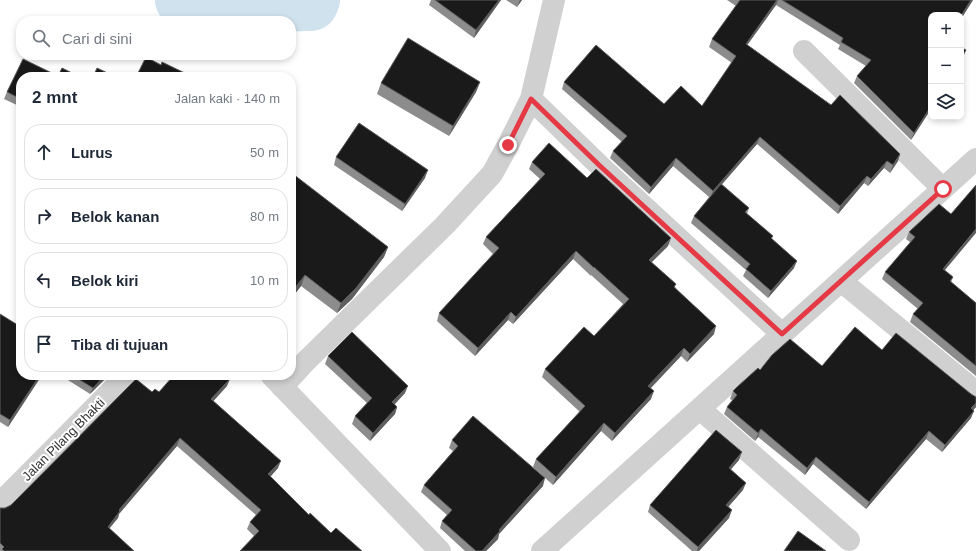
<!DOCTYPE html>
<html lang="id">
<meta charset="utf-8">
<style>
body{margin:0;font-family:Helvetica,sans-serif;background:#f2f2f3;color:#1f2937}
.controls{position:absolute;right:12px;top:12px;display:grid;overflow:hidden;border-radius:8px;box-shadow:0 2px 6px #0003}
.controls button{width:36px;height:36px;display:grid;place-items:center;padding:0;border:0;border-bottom:1px solid #e0e1e3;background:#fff;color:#1f2937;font:20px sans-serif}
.stop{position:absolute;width:12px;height:12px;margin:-9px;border:3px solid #e63946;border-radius:50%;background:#fff}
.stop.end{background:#e63946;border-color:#fff;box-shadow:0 1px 4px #0008}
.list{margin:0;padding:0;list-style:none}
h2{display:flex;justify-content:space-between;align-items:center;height:52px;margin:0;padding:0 16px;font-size:17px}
h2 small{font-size:13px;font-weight:400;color:#747a83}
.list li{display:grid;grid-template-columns:26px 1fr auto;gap:12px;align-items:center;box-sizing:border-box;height:56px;margin:0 8px 8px;padding:0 8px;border:1px solid #e0e1e3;border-radius:16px}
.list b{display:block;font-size:15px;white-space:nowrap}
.list em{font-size:13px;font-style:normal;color:#747a83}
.icon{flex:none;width:22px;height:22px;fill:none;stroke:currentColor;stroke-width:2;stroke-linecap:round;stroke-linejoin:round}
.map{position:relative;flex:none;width:976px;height:551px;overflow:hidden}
.search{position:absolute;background:#fff;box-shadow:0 2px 6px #0003;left:16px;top:16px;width:280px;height:44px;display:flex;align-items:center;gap:10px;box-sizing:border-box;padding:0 14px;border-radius:16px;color:#747a83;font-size:15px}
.panel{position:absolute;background:#fff;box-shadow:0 2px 6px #0003;left:16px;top:72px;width:280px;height:308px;border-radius:16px}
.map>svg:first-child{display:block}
</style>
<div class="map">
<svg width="976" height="551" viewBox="0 0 976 551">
<rect width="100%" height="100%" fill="#fff"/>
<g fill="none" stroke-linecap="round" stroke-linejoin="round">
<!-- river -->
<path stroke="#cfe2ee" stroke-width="54" d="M 182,0 L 216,6 L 311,4 L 313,0"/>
<!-- street -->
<path stroke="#d0d0d0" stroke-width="22" d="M 804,51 L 943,189
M 531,99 L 599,165 L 782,334
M 841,281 L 976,392
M 271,375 L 440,551
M 282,387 L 304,363 L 445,225 L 492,174 L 508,145 L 531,99 L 554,0
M 700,409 L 849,540
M 0,503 L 127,375
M 542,551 L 976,159"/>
</g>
<!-- wall -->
<path fill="#8c8c8c" d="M 431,0 L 501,0 L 474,38 L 429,5 Z
M 506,0 L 522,0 L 517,7 Z
M 727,0 L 973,0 L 961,19 L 961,15 L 931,15 L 931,109 L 911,140 L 854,83 L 857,76 L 866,66 L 838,49 L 840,45 L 776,5 L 747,45 L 900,154 L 898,161 L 890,173 L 884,168 L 868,186 L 864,183 L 838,214 L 757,144 L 722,184 L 749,208 L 747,214 L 773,236 L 772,239 L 794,268 L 768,298 L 743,276 L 746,270 L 691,223 L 694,216 L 709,197 L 673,166 L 649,194 L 610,158 L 613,151 L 622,142 L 562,89 L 564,82 L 664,104 L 702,106 L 732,63 L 709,47 L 712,39 L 736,6 Z
M 23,59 L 58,76 L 62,68 L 80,77 L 21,77 L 21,107 L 4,99 L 7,92 Z
M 480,82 L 476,92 L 449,136 L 377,94 L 381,83 Z
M 336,157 L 425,178 L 402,211 L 334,165 Z
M 532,162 L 587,178 L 668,246 L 651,262 L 675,287 L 714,334 L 687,362 L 681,356 L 651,388 L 651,399 L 612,441 L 601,431 L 553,485 L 533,467 L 536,459 L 580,412 L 542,377 L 545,369 L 594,336 L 623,304 L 591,275 L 591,276 L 573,259 L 513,324 L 508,320 L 475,356 L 437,321 L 439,313 L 493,254 L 483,244 L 486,237 L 540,179 L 529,169 Z
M 291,177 L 388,247 L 384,257 L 352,299 L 337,313 L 301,286 L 291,299 Z
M 951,214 L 945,270 L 953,277 L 951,283 L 976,303 L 976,376 L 910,322 L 913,314 L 918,309 L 882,279 L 885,272 L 910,242 L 906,239 L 909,232 Z
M 0,314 L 21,375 L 42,375 L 8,427 L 0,422 Z
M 882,350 L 976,407 L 973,410 L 971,418 L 942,452 L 926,439 L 866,509 L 813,464 L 805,475 L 758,437 L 755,441 L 724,414 L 727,407 L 732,400 L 730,399 L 733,391 L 760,370 L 822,366 Z
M 328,356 L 405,393 L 395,404 L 397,407 L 395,414 L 370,441 L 352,424 L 355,416 L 367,403 L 325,364 Z
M 60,375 L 109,375 L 90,394 Z
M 227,386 L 213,401 L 278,468 L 270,476 L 309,515 L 331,533 L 254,536 L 247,529 L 250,522 L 256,515 L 177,446 L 119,514 L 118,518 L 109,528 L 134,551 L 0,551 L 0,508 L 5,508 L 11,505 L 152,392 Z
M 452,440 L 543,486 L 499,534 L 498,539 L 486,551 L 465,551 L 440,528 L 442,521 L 447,515 L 421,492 L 424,485 L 453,451 L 449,448 Z
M 739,460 L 731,469 L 743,490 L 728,507 L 729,518 L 699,551 L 692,551 L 648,512 L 650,505 Z"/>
<!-- shaded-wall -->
<path fill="#5f5f5f" d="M 499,0 L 501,0 L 474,38 L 476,30 Z
M 520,0 L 522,0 L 517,7 Z
M 777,0 L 778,0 L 776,5 L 743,51 L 746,44 Z
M 971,0 L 973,0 L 961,19 L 961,16 Z
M 966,50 L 963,57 L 961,61 L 961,58 Z
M 480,82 L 476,92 L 449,136 L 453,126 Z
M 931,106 L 931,109 L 911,140 L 914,133 Z
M 760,137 L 757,144 L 710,198 L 713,191 Z
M 900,154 L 898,161 L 890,173 L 893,165 Z
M 676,158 L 673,166 L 649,194 L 651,187 Z
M 887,161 L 884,168 L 868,186 L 871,179 Z
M 428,170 L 425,178 L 402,211 L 405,204 Z
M 867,176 L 864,183 L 838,214 L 840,206 Z
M 976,229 L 976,233 L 940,276 L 943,269 Z
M 671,238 L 668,246 L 646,268 L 649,260 Z
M 388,247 L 384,257 L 352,299 L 337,313 L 341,303 Z
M 576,251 L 573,259 L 513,324 L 516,317 Z
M 797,261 L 794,268 L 768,298 L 771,291 Z
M 305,275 L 301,286 L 291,299 L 291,293 Z
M 511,312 L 508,320 L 475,356 L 478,348 Z
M 716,326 L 714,334 L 687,362 L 690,354 Z
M 684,348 L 681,356 L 645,394 L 648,386 Z
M 40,375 L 42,375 L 8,427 L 10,420 Z
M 105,375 L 109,375 L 90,394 L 93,388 Z
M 230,379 L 227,386 L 209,406 L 211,399 Z
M 408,386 L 405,393 L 390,409 L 392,402 Z
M 654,391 L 651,399 L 612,441 L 615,433 Z
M 976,403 L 976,407 L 968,416 L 971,408 Z
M 397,407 L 395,414 L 370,441 L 373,433 Z
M 974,411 L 971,418 L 942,452 L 945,445 Z
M 604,423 L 601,431 L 553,485 L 556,477 Z
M 761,429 L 758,437 L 755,441 L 758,433 Z
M 929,431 L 926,439 L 866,509 L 869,502 Z
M 180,438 L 177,446 L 119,514 L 118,518 L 105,534 L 108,527 L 119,510 Z
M 742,452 L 739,460 L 726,475 L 729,468 Z
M 816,457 L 813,464 L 805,475 L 807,468 Z
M 281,461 L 278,468 L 266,482 L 268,474 Z
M 545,478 L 543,486 L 499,534 L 498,539 L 486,551 L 482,551 L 499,530 Z
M 746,483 L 743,490 L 723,513 L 726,505 Z
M 732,510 L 729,518 L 699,551 L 697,551 L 698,547 Z"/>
<!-- building -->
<path fill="#1a1a1a" stroke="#5f5f5f" d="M 435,0 L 499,0 L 476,30 Z
M 740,0 L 777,0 L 746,44 L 831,105 L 840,95 L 900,154 L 893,165 L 887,161 L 871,179 L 867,176 L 840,206 L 760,137 L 713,191 L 676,158 L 651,187 L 613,151 L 627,136 L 564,82 L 596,45 L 664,104 L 681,86 L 702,106 L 736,56 L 712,39 Z
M 782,0 L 971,0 L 961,16 L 961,15 L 931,15 L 931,106 L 914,133 L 857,76 L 871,60 L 841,42 L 843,38 Z
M 408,38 L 480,82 L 453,126 L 381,83 Z
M 961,47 L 966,50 L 961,58 Z
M 146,57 L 161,65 L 162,62 L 193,77 L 136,77 Z
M 23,59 L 58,76 L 62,68 L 80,77 L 21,77 L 21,99 L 7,92 Z
M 97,68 L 116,77 L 93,77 Z
M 359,123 L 428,170 L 405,204 L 336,157 Z
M 549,143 L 587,178 L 596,169 L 671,238 L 649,260 L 676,284 L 674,287 L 716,326 L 690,354 L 684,348 L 648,386 L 654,391 L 615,433 L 604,423 L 556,477 L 536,459 L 585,406 L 545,369 L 584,327 L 594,336 L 629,299 L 594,267 L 594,268 L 576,251 L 516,317 L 511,312 L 478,348 L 439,313 L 499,248 L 486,237 L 545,174 L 532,162 Z
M 293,174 L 388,247 L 356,288 L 341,303 L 305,275 L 291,293 L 291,177 Z
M 721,184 L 749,208 L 745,212 L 773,236 L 771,238 L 797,261 L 771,291 L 746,269 L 750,264 L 694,216 Z
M 976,185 L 976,229 L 943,269 L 953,277 L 950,281 L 976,303 L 976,366 L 913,314 L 923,303 L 885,272 L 915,237 L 909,232 L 939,204 L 951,214 Z
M 0,314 L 21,327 L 21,375 L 40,375 L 10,420 L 0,414 Z
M 855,327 L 882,350 L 896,333 L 971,394 L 976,397 L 976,403 L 971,408 L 974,411 L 945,445 L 929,431 L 869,502 L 816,457 L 807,468 L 761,429 L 758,433 L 727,407 L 737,395 L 733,391 L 737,387 L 758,368 L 760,370 L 772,355 L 790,339 L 822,366 Z
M 352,332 L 408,386 L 392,402 L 397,407 L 373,433 L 355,416 L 372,398 L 328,356 Z
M 72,375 L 105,375 L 93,388 Z
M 174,375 L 225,375 L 230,379 L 211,399 L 281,461 L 268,474 L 309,515 L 310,513 L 331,533 L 336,528 L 362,551 L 240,551 L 259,531 L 250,522 L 261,510 L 180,438 L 119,510 L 120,511 L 108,527 L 134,551 L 4,551 L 2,549 L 4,547 L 0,543 L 0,508 L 5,508 L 11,505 L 136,379 L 152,392 L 155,389 L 159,392 Z
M 473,416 L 545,478 L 499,530 L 500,531 L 482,551 L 476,551 L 442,521 L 452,510 L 424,485 L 458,446 L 452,440 Z
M 716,430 L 742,452 L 729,468 L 746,483 L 726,505 L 732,510 L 698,547 L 650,505 Z
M 798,531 L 826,551 L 784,551 Z"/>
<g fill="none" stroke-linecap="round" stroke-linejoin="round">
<!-- route -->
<path stroke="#e63946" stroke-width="5" d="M 508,145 L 531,99 L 599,165 L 782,334 L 943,189"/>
</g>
<g text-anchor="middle" stroke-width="4" stroke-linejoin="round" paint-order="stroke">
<!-- street labels -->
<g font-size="13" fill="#333" stroke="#fff">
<text transform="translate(63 439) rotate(-45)" y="5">Jalan Pilang Bhakti</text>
</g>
</g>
</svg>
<div class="controls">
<button>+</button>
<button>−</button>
<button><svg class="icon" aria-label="layers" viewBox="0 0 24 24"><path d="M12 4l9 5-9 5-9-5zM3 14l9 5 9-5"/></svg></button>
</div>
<div class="stop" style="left:943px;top:189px"></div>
<div class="stop end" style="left:508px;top:145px"></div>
<div class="search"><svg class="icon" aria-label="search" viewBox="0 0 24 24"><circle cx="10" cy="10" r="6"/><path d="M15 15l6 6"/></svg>Cari di sini</div>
<section class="panel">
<h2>2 mnt<small>Jalan kaki · 140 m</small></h2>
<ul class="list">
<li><svg class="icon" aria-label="ahead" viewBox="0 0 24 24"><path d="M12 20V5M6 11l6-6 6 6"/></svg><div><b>Lurus</b></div><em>50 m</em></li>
<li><svg class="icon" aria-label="right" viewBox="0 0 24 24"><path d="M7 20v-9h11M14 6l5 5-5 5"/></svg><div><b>Belok kanan</b></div><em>80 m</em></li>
<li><svg class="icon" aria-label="left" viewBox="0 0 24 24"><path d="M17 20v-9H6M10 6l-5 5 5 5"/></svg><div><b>Belok kiri</b></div><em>10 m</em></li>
<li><svg class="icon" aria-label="arrive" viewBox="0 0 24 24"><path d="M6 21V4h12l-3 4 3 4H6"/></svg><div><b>Tiba di tujuan</b></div></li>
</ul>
</section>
</div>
